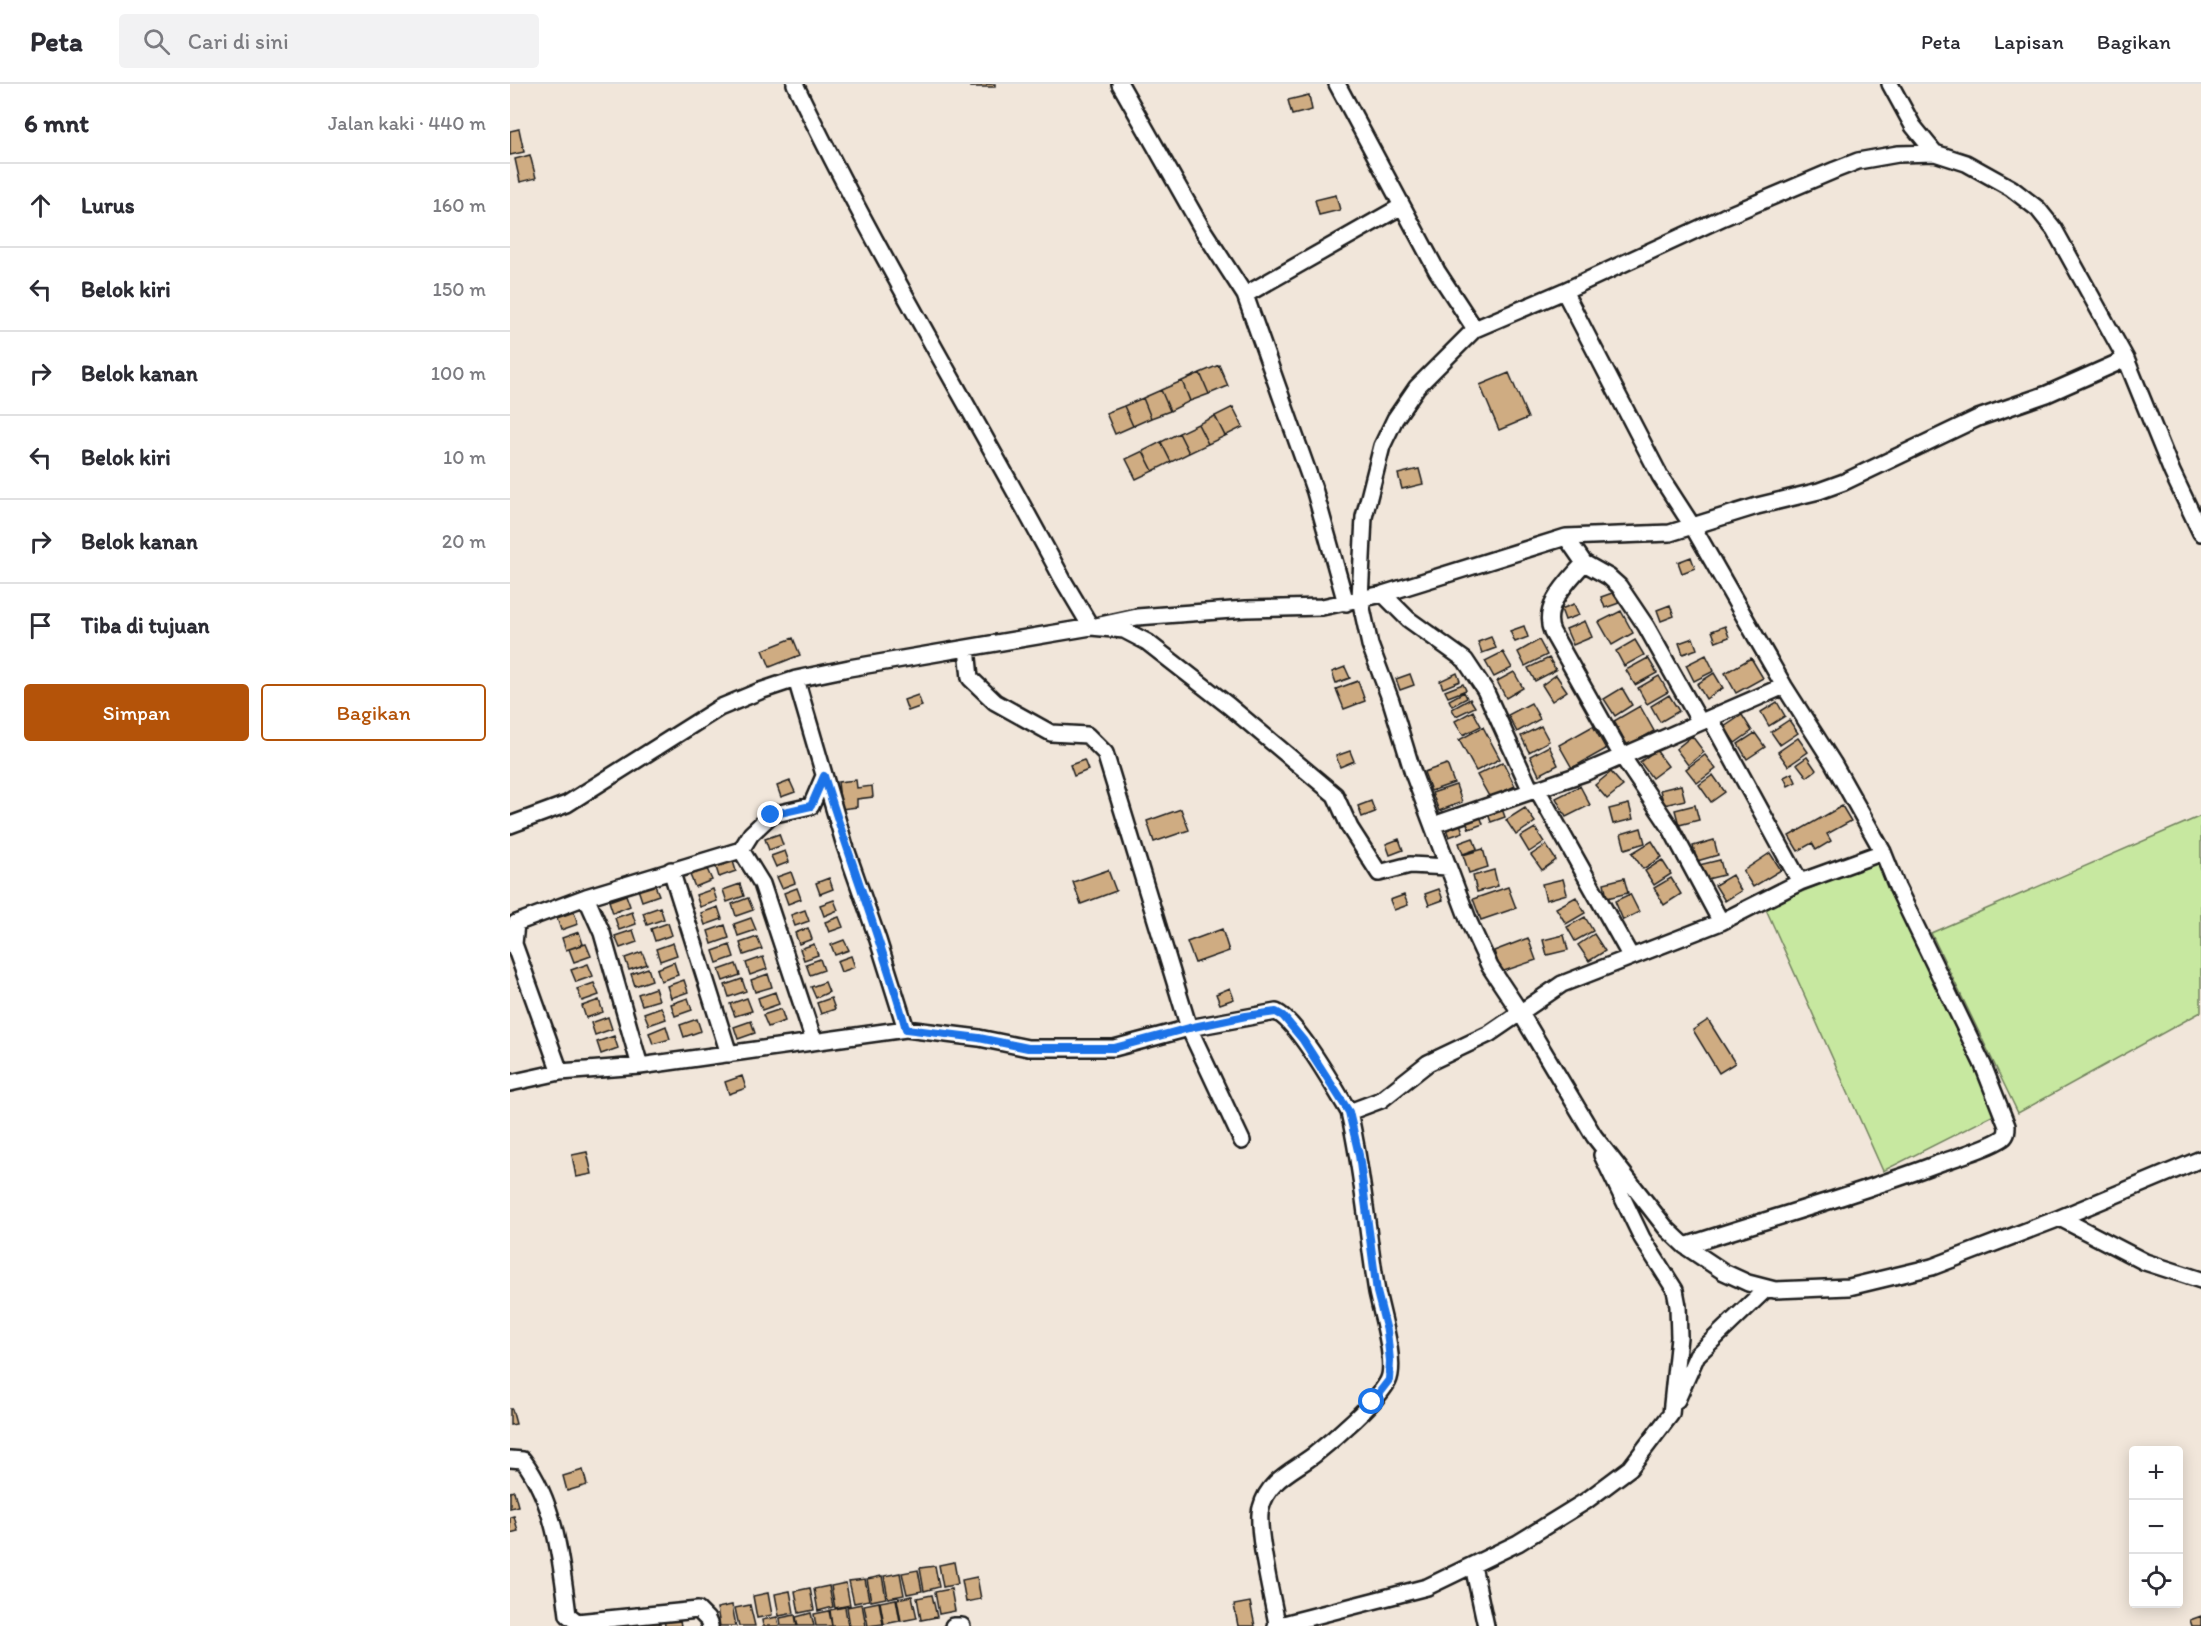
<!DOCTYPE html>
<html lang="id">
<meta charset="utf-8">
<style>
body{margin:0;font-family:Itim,sans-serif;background:#f2f2f3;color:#2b2b33}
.controls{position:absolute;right:18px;bottom:18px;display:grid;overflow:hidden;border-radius:6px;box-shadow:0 3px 15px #0003}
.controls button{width:54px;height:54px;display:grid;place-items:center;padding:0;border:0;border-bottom:2px solid #e1e1e2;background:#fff;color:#2b2b33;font:30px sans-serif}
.stop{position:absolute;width:18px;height:18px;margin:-14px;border:4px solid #1a73e8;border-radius:50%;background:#fff}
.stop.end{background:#1a73e8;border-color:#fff;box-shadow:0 2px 6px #0008}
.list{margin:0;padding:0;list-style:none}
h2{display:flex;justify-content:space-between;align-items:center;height:78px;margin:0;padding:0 24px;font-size:26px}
h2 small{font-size:20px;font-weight:400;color:#7c7c81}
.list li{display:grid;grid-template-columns:39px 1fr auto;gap:18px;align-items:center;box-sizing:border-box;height:84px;padding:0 24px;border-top:2px solid #e1e1e2}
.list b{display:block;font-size:22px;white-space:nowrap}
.list em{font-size:20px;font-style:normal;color:#7c7c81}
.actions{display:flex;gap:12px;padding:18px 24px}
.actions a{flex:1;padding:14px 0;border:2px solid #b45309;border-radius:6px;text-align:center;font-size:21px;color:#b45309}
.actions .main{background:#b45309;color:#fff}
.icon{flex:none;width:33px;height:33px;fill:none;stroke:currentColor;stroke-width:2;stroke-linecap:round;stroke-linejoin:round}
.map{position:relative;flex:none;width:1691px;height:1542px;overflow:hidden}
header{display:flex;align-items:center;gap:36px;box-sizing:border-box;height:84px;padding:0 30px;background:#fff;border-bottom:2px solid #e1e1e2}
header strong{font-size:28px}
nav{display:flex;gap:33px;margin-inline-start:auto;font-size:21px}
.search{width:420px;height:54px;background:#f2f2f3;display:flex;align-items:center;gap:15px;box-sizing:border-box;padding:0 21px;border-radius:6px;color:#7c7c81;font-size:22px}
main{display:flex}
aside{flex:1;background:#fff}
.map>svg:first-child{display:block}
</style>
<header>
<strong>Peta</strong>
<div class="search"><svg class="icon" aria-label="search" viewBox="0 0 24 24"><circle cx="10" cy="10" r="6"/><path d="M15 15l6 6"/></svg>Cari di sini</div>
<nav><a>Peta</a><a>Lapisan</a><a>Bagikan</a></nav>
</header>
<main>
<aside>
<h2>6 mnt<small>Jalan kaki · 440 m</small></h2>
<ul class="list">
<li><svg class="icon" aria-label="ahead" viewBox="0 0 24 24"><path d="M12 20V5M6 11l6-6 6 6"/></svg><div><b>Lurus</b></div><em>160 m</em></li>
<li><svg class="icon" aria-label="left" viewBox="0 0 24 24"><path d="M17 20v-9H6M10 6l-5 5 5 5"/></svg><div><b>Belok kiri</b></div><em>150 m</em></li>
<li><svg class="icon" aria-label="right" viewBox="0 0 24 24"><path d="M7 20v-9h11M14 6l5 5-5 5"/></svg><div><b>Belok kanan</b></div><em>100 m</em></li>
<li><svg class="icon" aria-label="left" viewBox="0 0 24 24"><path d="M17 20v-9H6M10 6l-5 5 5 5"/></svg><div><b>Belok kiri</b></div><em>10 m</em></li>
<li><svg class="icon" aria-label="right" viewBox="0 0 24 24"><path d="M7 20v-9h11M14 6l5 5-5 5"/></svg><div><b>Belok kanan</b></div><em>20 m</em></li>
<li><svg class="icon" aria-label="arrive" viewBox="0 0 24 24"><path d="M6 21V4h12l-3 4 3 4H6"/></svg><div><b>Tiba di tujuan</b></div></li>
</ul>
<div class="actions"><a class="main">Simpan</a><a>Bagikan</a></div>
</aside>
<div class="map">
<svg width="1691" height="1542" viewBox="0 0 1691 1542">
<rect width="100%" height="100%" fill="#f1e6da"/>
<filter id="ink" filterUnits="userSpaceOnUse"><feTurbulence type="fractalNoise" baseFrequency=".0167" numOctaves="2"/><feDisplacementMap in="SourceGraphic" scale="12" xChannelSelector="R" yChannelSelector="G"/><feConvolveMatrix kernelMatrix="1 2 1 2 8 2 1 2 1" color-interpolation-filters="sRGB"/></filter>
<g filter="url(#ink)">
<!-- green -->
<path fill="#c7e8a0" stroke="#72825e" stroke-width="1.5" d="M 1691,732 L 1691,928 L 1508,1029 L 1421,849 Z
M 1367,777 L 1486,1030 L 1373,1087 L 1255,823 Z"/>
<!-- building -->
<path fill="#cfac82" stroke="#1c1c1c" stroke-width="1.5" d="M 460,0 L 485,0 L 485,3 L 460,3 Z
M 799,11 L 802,26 L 782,31 L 778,16 Z
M 9,45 L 14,68 L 0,71 L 0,47 Z
M 20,71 L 26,94 L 10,98 L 5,75 Z
M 826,111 L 830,126 L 809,131 L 805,116 Z
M 709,281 L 718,302 L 699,310 L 690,289 Z
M 690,289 L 699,310 L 680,317 L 672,297 Z
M 999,289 L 1018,334 L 989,346 L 970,301 Z
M 672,297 L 680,317 L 660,327 L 651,306 Z
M 651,306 L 660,327 L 641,334 L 633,314 Z
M 633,314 L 641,334 L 623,342 L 614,322 Z
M 614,322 L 623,342 L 605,350 L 596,329 Z
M 723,323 L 733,343 L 715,352 L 705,332 Z
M 705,332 L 715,352 L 698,360 L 688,340 Z
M 688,340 L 698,360 L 679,369 L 669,349 Z
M 669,349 L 679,369 L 661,378 L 651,358 Z
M 651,358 L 661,378 L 643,387 L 633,367 Z
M 633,367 L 643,387 L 626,395 L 616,375 Z
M 909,385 L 913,400 L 892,405 L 888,390 Z
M 1181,473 L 1185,484 L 1172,489 L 1168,478 Z
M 1105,508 L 1109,519 L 1095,524 L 1091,513 Z
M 1064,520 L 1069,531 L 1055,536 L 1051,525 Z
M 1160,521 L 1164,532 L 1151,537 L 1147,526 Z
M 1111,527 L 1123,549 L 1102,561 L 1089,538 Z
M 1075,537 L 1082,553 L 1063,561 L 1056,545 Z
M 1014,542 L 1018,553 L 1005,558 L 1000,547 Z
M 1215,542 L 1219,553 L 1206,558 L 1202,547 Z
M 981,553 L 986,564 L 972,569 L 968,558 Z
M 283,554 L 290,571 L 260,583 L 253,566 Z
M 1183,554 L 1187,565 L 1173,570 L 1169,559 Z
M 1029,556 L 1037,571 L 1015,582 L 1008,568 Z
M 1125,556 L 1134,571 L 1114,582 L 1106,567 Z
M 993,568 L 1002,584 L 984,593 L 975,577 Z
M 1196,571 L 1204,587 L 1184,597 L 1176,581 Z
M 1039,574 L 1046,586 L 1025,597 L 1018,584 Z
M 1138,574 L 1147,589 L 1125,601 L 1116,586 Z
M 1241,574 L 1253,594 L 1226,609 L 1215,589 Z
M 835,583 L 840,594 L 826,599 L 822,588 Z
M 1004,588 L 1013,604 L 996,614 L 987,597 Z
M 947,589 L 950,597 L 933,604 L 930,597 Z
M 1204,589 L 1213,604 L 1196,615 L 1187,600 Z
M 900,590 L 904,601 L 890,606 L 886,595 Z
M 1046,591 L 1057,607 L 1042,617 L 1032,601 Z
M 1149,592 L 1158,608 L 1137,620 L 1128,604 Z
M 848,597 L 855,617 L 834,625 L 826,605 Z
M 953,600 L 956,606 L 938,613 L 935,607 Z
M 1112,604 L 1122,621 L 1105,632 L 1094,615 Z
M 954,608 L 957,614 L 942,622 L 939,616 Z
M 408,611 L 412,622 L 398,627 L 394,616 Z
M 1159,611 L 1169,627 L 1150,638 L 1141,622 Z
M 960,615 L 965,623 L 946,632 L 942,625 Z
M 1267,618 L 1275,632 L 1259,642 L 1251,628 Z
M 1021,619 L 1030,635 L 1007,648 L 998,631 Z
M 1130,622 L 1144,647 L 1118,662 L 1104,637 Z
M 963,627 L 971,642 L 953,651 L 945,637 Z
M 1232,631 L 1242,647 L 1225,659 L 1214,643 Z
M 1279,636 L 1288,649 L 1270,661 L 1261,648 Z
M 1031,642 L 1039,657 L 1019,668 L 1011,652 Z
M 1083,642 L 1096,665 L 1062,684 L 1049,661 Z
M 973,643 L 990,675 L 966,687 L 949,656 Z
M 1245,649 L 1255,663 L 1237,675 L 1228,660 Z
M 1182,652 L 1194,668 L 1178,681 L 1166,665 Z
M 1288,654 L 1298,668 L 1278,682 L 1268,668 Z
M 1039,662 L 1048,681 L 1029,691 L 1020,672 Z
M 1146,666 L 1158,682 L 1142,694 L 1130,678 Z
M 840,667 L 844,677 L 830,683 L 826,672 Z
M 1195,671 L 1206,685 L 1187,699 L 1176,685 Z
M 1297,673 L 1306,686 L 1297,693 L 1287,680 Z
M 574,676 L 578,686 L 564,692 L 560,681 Z
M 993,678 L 1005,702 L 980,714 L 967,691 Z
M 937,680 L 944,699 L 921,707 L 914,688 Z
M 1101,688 L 1113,702 L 1097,715 L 1085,701 Z
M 1282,689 L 1286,698 L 1278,702 L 1274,693 Z
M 1203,691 L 1215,708 L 1201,718 L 1189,701 Z
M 346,696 L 347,704 L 362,702 L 363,713 L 347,715 L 347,723 L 331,725 L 328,698 Z
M 280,697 L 285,708 L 271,713 L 267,702 Z
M 946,701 L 952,718 L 929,727 L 922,709 Z
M 1171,701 L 1175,716 L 1154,721 L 1150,706 Z
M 1070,702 L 1080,721 L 1056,733 L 1046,714 Z
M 861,717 L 865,728 L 852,733 L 848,722 Z
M 1119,720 L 1123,735 L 1103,740 L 1099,725 Z
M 1185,721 L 1189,736 L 1169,741 L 1165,726 Z
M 991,722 L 995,733 L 981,738 L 977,727 Z
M 1332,722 L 1341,737 L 1317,750 L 1321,757 L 1306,766 L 1302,759 L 1288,767 L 1279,752 Z
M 1015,724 L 1025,738 L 1006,751 L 996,736 Z
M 671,725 L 679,746 L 644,758 L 637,737 Z
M 969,729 L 973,740 L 959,745 L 955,734 Z
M 949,737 L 953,748 L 939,753 L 935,742 Z
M 1025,744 L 1034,758 L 1019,768 L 1010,753 Z
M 1131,744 L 1135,759 L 1115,765 L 1111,750 Z
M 269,750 L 273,761 L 259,766 L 255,755 Z
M 963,754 L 967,765 L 953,770 L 949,759 Z
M 889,755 L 893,766 L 880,771 L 876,760 Z
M 1204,756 L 1208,771 L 1187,777 L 1183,762 Z
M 1142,757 L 1152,773 L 1133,785 L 1122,769 Z
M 1036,761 L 1046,776 L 1032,786 L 1021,771 Z
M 973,765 L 978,783 L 959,789 L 953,771 Z
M 275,767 L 279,778 L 266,783 L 261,772 Z
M 1260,769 L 1271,786 L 1243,803 L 1233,787 Z
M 222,774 L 226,787 L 209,793 L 205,780 Z
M 1152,776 L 1161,790 L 1144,801 L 1135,787 Z
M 1210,776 L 1214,791 L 1193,796 L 1189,781 Z
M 197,785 L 202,796 L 185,803 L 180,791 Z
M 598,786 L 606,807 L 571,820 L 563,798 Z
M 984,786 L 988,802 L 967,808 L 963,792 Z
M 281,788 L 285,799 L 272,804 L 267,793 Z
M 1222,791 L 1231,807 L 1215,817 L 1205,801 Z
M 319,794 L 323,805 L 310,810 L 306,799 Z
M 1114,794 L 1118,809 L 1097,814 L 1094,799 Z
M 1161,794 L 1171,810 L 1154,821 L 1144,804 Z
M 1053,795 L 1057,810 L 1036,816 L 1032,800 Z
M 144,799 L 149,811 L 132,817 L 128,805 Z
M 230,800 L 234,812 L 217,818 L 213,806 Z
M 998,803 L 1006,824 L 971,836 L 963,815 Z
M 287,804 L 291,815 L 278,820 L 274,809 Z
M 203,805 L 207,817 L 190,823 L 186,811 Z
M 929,805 L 933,816 L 919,821 L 915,810 Z
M 1120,810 L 1129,828 L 1113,836 L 1105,817 Z
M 116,811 L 120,822 L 103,829 L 99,817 Z
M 894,811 L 898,821 L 884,826 L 880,816 Z
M 1066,813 L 1075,829 L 1056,840 L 1046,824 Z
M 238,814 L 243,826 L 226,832 L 222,820 Z
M 324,816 L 328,826 L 314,832 L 310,821 Z
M 150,823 L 154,835 L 137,841 L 133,829 Z
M 208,823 L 212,835 L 195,841 L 191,829 Z
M 295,826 L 299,837 L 285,842 L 281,831 Z
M 64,828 L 68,840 L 51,846 L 47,834 Z
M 122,828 L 126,840 L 109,846 L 105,834 Z
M 329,833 L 333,843 L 319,848 L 315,838 Z
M 1075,833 L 1083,847 L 1065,857 L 1057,843 Z
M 241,834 L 246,846 L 228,852 L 224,840 Z
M 158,839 L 162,851 L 145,857 L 141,845 Z
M 215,841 L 219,854 L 202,860 L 198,847 Z
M 298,844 L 302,855 L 289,860 L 285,849 Z
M 712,845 L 719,867 L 685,879 L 677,858 Z
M 123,846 L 127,858 L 110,864 L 105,852 Z
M 69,848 L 73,860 L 56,866 L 52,854 Z
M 1084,850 L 1095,867 L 1079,877 L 1068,861 Z
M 1054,851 L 1058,866 L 1037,871 L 1033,856 Z
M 247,853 L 252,865 L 234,871 L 230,859 Z
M 1018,854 L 1026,876 L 991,888 L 984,867 Z
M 334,856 L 339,866 L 325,871 L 321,861 Z
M 163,859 L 167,871 L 150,877 L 146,865 Z
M 76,860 L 81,872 L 64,878 L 59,865 Z
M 304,860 L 308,871 L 294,876 L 290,865 Z
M 220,861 L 224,873 L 207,879 L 203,867 Z
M 132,868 L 137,880 L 119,886 L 115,874 Z
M 341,872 L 345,883 L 331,888 L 327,877 Z
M 253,873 L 257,885 L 240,891 L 236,879 Z
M 310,875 L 314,886 L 300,891 L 296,880 Z
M 164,878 L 168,891 L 151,897 L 147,885 Z
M 78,880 L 83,892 L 66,898 L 61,886 Z
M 226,880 L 230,891 L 213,897 L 209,886 Z
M 138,884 L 142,896 L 125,902 L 121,890 Z
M 258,890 L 262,903 L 245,908 L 241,896 Z
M 232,895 L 236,907 L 219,913 L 215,901 Z
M 174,896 L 178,908 L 161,914 L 157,902 Z
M 315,898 L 319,908 L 306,914 L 301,903 Z
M 84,899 L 89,911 L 72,917 L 67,905 Z
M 145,904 L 149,916 L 132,921 L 128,910 Z
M 720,904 L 724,915 L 710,920 L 706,910 Z
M 265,908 L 269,920 L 252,926 L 248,914 Z
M 178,914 L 182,926 L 165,932 L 161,920 Z
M 237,914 L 242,927 L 225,932 L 220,920 Z
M 321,914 L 325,925 L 311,930 L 307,919 Z
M 89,916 L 93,928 L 76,934 L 72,922 Z
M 151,923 L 156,935 L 139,941 L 134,929 Z
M 271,925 L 275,937 L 258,943 L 253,931 Z
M 98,933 L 102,945 L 85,951 L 81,939 Z
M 187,935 L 191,947 L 174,953 L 170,941 Z
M 1198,936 L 1225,979 L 1209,989 L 1183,946 Z
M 241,937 L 245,949 L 228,955 L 224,943 Z
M 156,942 L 160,955 L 143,960 L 139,949 Z
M 104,952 L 108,964 L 91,970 L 87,958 Z
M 232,992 L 236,1004 L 219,1010 L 215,998 Z
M 77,1068 L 82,1090 L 66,1093 L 62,1071 Z
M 0,1325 L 2,1325 L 6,1340 L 0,1341 Z
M 73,1386 L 77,1401 L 57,1407 L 53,1392 Z
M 4,1407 L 8,1422 L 0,1424 L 0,1408 Z
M 4,1432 L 8,1447 L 0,1449 L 0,1433 Z
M 444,1478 L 448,1500 L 433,1503 L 429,1481 Z
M 425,1482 L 429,1503 L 414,1507 L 410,1484 Z
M 408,1486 L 412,1507 L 397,1510 L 392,1489 Z
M 390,1489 L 394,1511 L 378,1514 L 374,1492 Z
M 372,1492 L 376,1514 L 361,1517 L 357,1495 Z
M 467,1493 L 471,1515 L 456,1518 L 452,1496 Z
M 355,1495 L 359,1516 L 344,1519 L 339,1497 Z
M 336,1499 L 340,1521 L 325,1524 L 321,1502 Z
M 319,1502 L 323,1523 L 308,1527 L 304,1505 Z
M 300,1504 L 304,1526 L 289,1529 L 285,1507 Z
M 441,1505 L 445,1527 L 429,1530 L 425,1508 Z
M 280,1507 L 284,1529 L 269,1532 L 265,1510 Z
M 258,1509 L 262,1531 L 247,1534 L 243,1512 Z
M 422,1511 L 427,1533 L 411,1536 L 407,1514 Z
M 402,1512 L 407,1534 L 391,1537 L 387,1515 Z
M 386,1515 L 390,1537 L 374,1540 L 370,1518 Z
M 369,1518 L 373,1540 L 358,1542 L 354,1521 Z
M 740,1518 L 745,1542 L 728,1542 L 724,1521 Z
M 352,1520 L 356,1542 L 340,1542 L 337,1523 Z
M 222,1521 L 226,1542 L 210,1542 L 207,1524 Z
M 240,1521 L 245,1542 L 229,1542 L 225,1524 Z
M 335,1523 L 338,1542 L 322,1542 L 320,1526 Z
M 319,1527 L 322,1542 L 306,1542 L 304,1530 Z
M 301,1529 L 304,1542 L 288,1542 L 286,1533 Z
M 169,1531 L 171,1542 L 155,1542 L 154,1534 Z
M 285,1531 L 287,1542 L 271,1542 L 270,1534 Z
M 1691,1532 L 1691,1542 L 1682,1542 L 1680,1536 Z
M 267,1533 L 269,1542 L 253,1542 L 252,1536 Z
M 149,1536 L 150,1542 L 135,1542 L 134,1539 Z"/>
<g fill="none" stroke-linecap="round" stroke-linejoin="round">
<defs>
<path id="minor" d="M 285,0 C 366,170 465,330 553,496 L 581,543 L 614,546 L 637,558 L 719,622 L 825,711 L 840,744 L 869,789 L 900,781 L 938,783
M 610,0 L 691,143 L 735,211 L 805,408 L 836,519
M 827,0 L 927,187 L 965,245
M 1380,0 L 1403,42 L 1425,69
M 1054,207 L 1150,392 L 1183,443 L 1274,602 L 1323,679 L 1373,768 L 1387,803 L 1473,981 L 1497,1042 C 1497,1047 1497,1051 1493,1054 C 1477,1065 1443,1074 1424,1081 C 1342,1112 1258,1135 1175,1162
M 735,211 L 892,122
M 1691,449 L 1662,388 L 1616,275 L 1544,145 L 1528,125 L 1501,104 L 1456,79 L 1425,69 L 1388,70 L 1348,77 L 1325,86 L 1214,133 L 1054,207 L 965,245 L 907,303 L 885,335 L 872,362 L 854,433 L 850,515 L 860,561 L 881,617 L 903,689 L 959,838 L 980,883 L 1010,928 L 1084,1052 L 1156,1144 L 1175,1162 L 1214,1188 L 1238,1199 L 1265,1206 L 1339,1203 L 1422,1183 L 1550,1134 L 1691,1075
M 1056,453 L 1074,479 C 1058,498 1031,522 1042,548 L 1112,672 L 1160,743 L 1211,838
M 1074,479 L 1099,493 L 1109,502 L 1136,542 L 1190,638
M 873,510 L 898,535 L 955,576 L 975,606 L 1021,707
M 457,564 L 460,594 L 485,618 L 541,649 L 577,651 L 595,669 L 679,944 L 732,1057
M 286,595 L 335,762 L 368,856 L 396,945
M 1200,634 L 1290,798
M 1027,705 L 1121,873
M 0,741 L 57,720 L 209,624 L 250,607 L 286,595 L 339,584 L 581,543 L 627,533 L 736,525 L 812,523 L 873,510 L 1056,453 L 1160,449 L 1247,422 L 1309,407 L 1334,398 L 1468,334 L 1537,310 L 1616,275
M 923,741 L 1074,689 L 1274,602
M 231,766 L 241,750 L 261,731 L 301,722 L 314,692
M 161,786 L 219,970
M 130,982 L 92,849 L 76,813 L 231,766 L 252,800 L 304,957
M 50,988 L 4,860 L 6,839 L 76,813
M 0,999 L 50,988 L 130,982 L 396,945 L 469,954 L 518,964 L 604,964 L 679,944 L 766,928 C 787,937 826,1006 839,1028 L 871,1016 L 918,979 L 979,950 L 1052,900 L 1211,838 L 1290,798 L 1373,768
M 1550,1134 L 1635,1178 L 1691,1196
M 1167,1316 L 1187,1271 L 1257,1204
M 0,1375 L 13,1376 C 46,1420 51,1477 58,1531 L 67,1538 L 188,1526 L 197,1535 L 200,1542
M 963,1482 L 976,1542
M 767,1540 C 763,1517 745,1443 751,1424 C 758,1396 783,1387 804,1371 C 823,1356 867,1318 878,1297 C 887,1279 871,1228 867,1208 C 857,1148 853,1088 839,1028
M 443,1542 L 452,1542
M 766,1542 L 917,1503 L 1008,1459 L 1076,1417 L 1120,1384 L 1161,1330 L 1169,1253 L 1168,1222 L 1165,1206 L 1132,1154 L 1092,1071"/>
</defs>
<!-- minor casing -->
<use href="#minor" stroke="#1c1c1c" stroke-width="20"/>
<!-- minor -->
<use href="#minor" stroke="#fff" stroke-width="15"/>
</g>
</g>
<g fill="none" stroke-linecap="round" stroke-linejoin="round" filter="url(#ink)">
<!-- route -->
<path stroke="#1a73e8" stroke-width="8" d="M 261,731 L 301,722 L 314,692 C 340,777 372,859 396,945 L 469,954 L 518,964 L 604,964 L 679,944 L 736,932 L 766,928 L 773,932 L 793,956 L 839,1028 L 849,1071 L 867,1208 L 877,1247 L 880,1277 L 879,1296 L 862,1318"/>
</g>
</svg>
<div class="controls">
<button>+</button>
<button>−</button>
<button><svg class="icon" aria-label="locate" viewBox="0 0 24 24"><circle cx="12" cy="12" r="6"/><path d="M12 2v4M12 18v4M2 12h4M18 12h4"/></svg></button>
</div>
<div class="stop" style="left:862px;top:1318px"></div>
<div class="stop end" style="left:261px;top:731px"></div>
</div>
</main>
